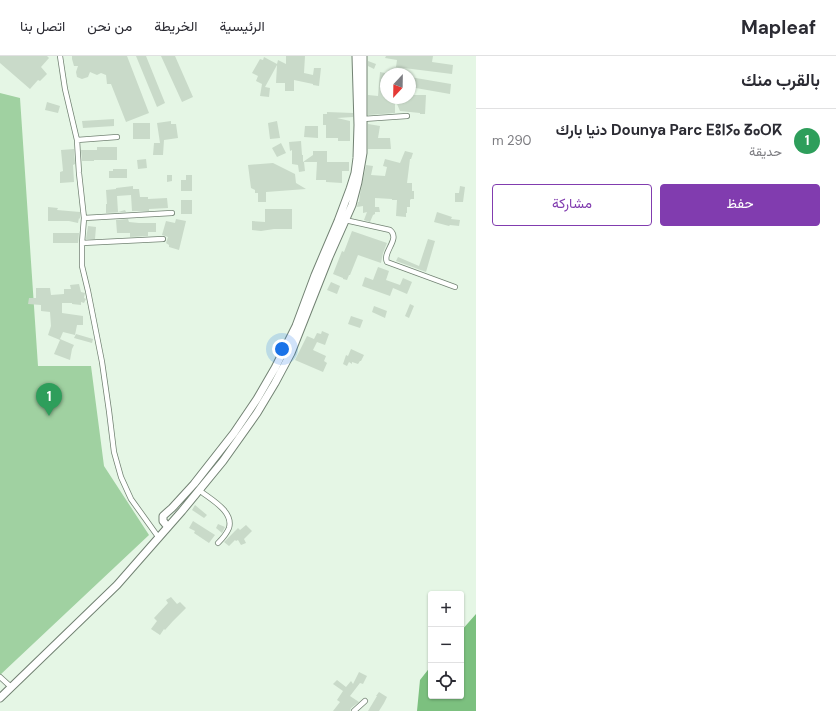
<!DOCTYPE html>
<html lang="ar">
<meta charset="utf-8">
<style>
body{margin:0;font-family:"DM Sans",Vazirmatn,"Noto Sans Tifinagh",sans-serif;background:#f2f2f3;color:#2b2b33;direction:rtl}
.controls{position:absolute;right:12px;bottom:12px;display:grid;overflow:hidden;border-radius:4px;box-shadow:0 1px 3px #0004}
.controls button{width:36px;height:36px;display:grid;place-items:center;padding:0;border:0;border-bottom:1px solid #e1e1e2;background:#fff;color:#2b2b33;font:20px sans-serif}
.compass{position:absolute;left:380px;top:12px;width:36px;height:36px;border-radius:50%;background:#fff;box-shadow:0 1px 3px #0004;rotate:202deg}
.you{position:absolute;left:282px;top:293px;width:14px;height:14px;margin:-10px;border:3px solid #fff;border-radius:50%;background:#1a73e8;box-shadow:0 0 0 6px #1a73e833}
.badge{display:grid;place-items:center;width:26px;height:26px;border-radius:50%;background:#813caf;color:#fff;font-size:13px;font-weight:700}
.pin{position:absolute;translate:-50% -33px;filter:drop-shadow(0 1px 2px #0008)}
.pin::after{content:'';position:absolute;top:21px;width:14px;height:12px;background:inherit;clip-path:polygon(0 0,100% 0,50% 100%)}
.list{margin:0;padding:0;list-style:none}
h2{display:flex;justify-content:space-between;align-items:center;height:52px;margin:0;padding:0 16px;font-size:17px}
h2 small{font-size:13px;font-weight:400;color:#7c7c81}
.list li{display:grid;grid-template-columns:26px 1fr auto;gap:12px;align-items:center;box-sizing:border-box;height:64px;padding:0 16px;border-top:1px solid #e1e1e2}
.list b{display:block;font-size:15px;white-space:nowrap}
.list p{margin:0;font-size:13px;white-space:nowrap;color:#7c7c81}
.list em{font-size:13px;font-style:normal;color:#7c7c81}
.actions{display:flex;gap:8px;padding:12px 16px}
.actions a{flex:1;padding:9px 0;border:1px solid #813caf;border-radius:4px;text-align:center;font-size:14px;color:#813caf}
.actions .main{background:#813caf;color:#fff}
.icon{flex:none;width:22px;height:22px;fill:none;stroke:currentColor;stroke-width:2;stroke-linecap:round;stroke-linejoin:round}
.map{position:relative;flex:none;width:476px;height:655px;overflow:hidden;direction:ltr}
header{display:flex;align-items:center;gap:24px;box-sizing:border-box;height:56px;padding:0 20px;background:#fff;border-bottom:1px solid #e1e1e2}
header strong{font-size:19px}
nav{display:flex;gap:22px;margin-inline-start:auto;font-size:14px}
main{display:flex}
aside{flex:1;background:#fff}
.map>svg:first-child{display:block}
</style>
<header>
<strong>Mapleaf</strong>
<nav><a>الرئيسية</a><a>الخريطة</a><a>من نحن</a><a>اتصل بنا</a></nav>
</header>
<main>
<aside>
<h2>بالقرب منك<small></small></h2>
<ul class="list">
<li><span class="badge" style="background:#2e9e5b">1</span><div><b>Dounya Parc ⴹⵓⵏⵢⴰ ⵒⴰⵔⴽ دنيا بارك</b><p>حديقة</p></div><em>290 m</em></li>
</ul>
<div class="actions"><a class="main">حفظ</a><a>مشاركة</a></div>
</aside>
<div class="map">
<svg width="476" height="655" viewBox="0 0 476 655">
<rect width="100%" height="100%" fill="#e5f6e5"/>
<!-- green -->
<path fill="#a0d1a1" d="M 0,37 L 20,42 L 38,310 L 91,310 L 104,410 L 149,479 L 0,619 Z"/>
<!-- forest -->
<path fill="#7cc07f" d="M 476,558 L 476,655 L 417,655 L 420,624 L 431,610 L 431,640 L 461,640 L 461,575 Z"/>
<!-- building -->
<path fill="#c9dac9" d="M 0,0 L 47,0 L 49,2 L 41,11 L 47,18 L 40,25 L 38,24 L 30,33 L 0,7 Z
M 72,0 L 127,0 L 149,57 L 126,66 L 111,28 L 107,28 L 106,19 L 101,17 L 97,19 L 90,16 L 88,21 L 82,23 L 77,21 L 76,16 L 78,10 L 74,10 L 72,3 Z
M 136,0 L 146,0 L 165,47 L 157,51 Z
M 161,0 L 175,0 L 193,41 L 182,46 Z
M 286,0 L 305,0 L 304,17 L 313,19 L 314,12 L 321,12 L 319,30 L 313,29 L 313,28 L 294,24 L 294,35 L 285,35 L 285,27 L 276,27 L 277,9 L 265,31 L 270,32 L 269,41 L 260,40 L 262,28 L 256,25 L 258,20 L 252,17 L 260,3 L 263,4 L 264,1 L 277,8 L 278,4 L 286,8 Z
M 386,0 L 433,0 L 432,6 L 453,9 L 452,18 L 396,11 L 397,4 L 385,2 Z
M 368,5 L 376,8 L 374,13 L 368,10 Z
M 380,16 L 385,17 L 385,20 L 386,20 L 386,42 L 410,42 L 410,39 L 426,39 L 425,58 L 420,58 L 420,57 L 400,55 L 395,43 L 395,57 L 368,59 L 368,39 L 378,40 Z
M 410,21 L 451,28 L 450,38 L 410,31 Z
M 47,46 L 60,50 L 58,57 L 45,54 Z
M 327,56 L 353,57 L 353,61 L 337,62 L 350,65 L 350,85 L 338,85 L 338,82 L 326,82 L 326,69 L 323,69 L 323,58 L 327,58 Z
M 114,63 L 114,70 L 83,72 L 82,65 Z
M 171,65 L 171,68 L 176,68 L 178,82 L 164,84 L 163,99 L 153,99 L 154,87 L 160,87 L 157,67 Z
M 277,65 L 280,82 L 270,83 L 268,67 Z
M 133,67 L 150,67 L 150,83 L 133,83 Z
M 368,68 L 380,70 L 378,82 L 390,82 L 391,93 L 368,93 Z
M 305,70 L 318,70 L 318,82 L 304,81 Z
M 301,85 L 302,99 L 303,99 L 303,106 L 313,99 L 313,95 L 327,95 L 327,106 L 349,106 L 349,115 L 342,115 L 342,127 L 326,126 L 326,124 L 316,124 L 317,106 L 304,106 L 305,115 L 299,116 L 298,109 L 292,108 L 292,94 L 290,95 L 289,86 Z
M 281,87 L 286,97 L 277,101 L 272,92 Z
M 97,91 L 117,91 L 117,104 L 94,104 L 94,105 L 82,105 L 81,94 L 97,94 Z
M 74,93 L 75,108 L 73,109 L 74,126 L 60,127 L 60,116 L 63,115 L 61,94 Z
M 405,95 L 413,97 L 411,103 L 410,103 L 407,127 L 412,127 L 412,135 L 414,135 L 414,143 L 411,143 L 410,144 L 410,151 L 407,151 L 407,157 L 406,157 L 406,161 L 396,160 L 397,144 L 392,144 L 392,143 L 375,142 L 375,151 L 379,151 L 380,156 L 375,156 L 375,158 L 373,159 L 370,166 L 364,164 L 367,156 L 363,157 L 363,150 L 357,151 L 358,146 L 359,146 L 360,138 L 366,109 L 373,110 L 371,119 L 385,120 L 387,111 L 383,110 L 385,103 L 400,107 Z
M 146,103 L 147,112 L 138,113 L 137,104 Z
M 273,107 L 295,118 L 296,127 L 306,133 L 266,136 L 266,146 L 258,146 L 258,137 L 255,137 L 255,134 L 251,132 L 248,109 Z
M 113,113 L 127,113 L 127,122 L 109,122 L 109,115 L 113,115 Z
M 167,119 L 172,119 L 172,125 L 167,126 Z
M 186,119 L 192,119 L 192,135 L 181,135 L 181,124 L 186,124 Z
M 133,130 L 133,133 L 139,133 L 140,141 L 148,141 L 148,143 L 167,142 L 168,152 L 149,153 L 149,155 L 132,155 L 131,139 L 117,140 L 118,156 L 125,154 L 126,156 L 106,157 L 106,148 L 107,148 L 106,134 L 116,133 L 116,132 Z
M 460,130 L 465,131 L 463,146 L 455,146 L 455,137 L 459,137 Z
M 181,144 L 192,144 L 192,158 L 181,158 Z
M 48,151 L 58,152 L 57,154 L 80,156 L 80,163 L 79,162 L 78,167 L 69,165 L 48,165 Z
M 265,153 L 292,153 L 292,173 L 274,173 L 261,175 L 252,174 L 252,165 L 265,166 Z
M 437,156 L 452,161 L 451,163 L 460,164 L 459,170 L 450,169 L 449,170 L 434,166 Z
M 128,163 L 129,166 L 139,167 L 156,167 L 156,176 L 148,176 L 148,180 L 130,181 L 130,177 L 117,177 L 116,164 Z
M 176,163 L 186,165 L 179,194 L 169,191 L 169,189 L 166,187 L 168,181 L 162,179 L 166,165 L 175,167 Z
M 88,170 L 96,171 L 95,183 L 86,183 Z
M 352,175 L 387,187 L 383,197 L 381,207 L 358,199 L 350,219 L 349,219 L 347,224 L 343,223 L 343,222 L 333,218 L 342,195 L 344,196 Z
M 53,177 L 79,177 L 78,187 L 53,187 Z
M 428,183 L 435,185 L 426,216 L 396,205 L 398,201 L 419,210 Z
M 378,211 L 389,215 L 386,224 L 400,229 L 403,222 L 412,226 L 407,238 L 393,232 L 390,240 L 362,230 L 365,221 L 373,224 Z
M 331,226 L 340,230 L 337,238 L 327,234 Z
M 79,228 L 81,236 L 85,237 L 84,242 L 86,243 L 84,247 L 81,246 L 81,249 L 72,248 L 72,247 L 62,247 L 62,257 L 83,260 L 83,269 L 77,269 L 75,279 L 63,276 L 60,283 L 74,289 L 72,293 L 70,304 L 54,298 L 60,284 L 48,279 L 51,270 L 50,256 L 41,255 L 41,249 L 28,248 L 29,242 L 36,242 L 36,232 L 50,232 L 51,239 L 64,238 L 64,233 L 71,233 L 70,229 Z
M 410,248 L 414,250 L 409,262 L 405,260 Z
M 374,250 L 387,255 L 385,262 L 372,256 Z
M 351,260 L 363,264 L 360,272 L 348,268 Z
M 322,275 L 329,278 L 325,289 L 317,286 L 313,294 L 326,300 L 324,305 L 327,307 L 323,316 L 295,304 L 307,280 L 314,283 L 317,277 L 321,278 Z
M 76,278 L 93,283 L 92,287 L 74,282 Z
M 351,293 L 364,299 L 361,305 L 360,305 L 358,308 L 352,306 L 352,308 L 349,306 L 347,310 L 343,308 L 346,299 L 348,300 Z
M 195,449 L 207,459 L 204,462 L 192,454 Z
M 193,465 L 215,479 L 209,487 L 194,477 L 195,475 L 189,472 Z
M 218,468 L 225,471 L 222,477 L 216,472 Z
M 246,469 L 252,475 L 244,483 L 246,487 L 241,489 L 238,484 L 236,485 L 235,484 L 229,490 L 224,486 L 238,472 L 240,474 Z
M 171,541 L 177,548 L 180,546 L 186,552 L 173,565 L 165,574 L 164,573 L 160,579 L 151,573 L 157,565 L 154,562 L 168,547 L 166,544 Z
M 359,616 L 367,620 L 363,628 L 360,627 L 350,640 L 359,646 L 351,652 L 350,655 L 333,655 L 340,646 L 337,644 L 343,635 L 333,628 L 337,624 L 346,631 L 351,625 L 353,628 Z
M 379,636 L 387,641 L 384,647 L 379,655 L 368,655 L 377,640 L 376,640 Z"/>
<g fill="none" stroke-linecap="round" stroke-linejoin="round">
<defs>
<path id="minor" d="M 60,0 L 65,33 L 77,84 L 79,117 L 84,162 L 82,187 L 82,210 L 88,235 L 102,306 L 109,355 L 114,396 L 121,421 L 131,443 L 159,482
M 363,63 L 407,60
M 77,84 L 117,81
M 84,162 L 172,157
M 345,164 L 390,174 C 401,183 382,196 387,206 L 455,231
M 82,187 L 163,183
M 199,434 C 210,443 234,455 229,472 C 227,477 222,483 218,487
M 0,621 L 11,631
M 354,655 L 365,645"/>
<path id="primary" d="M 168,471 L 163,465 L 163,460 L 172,452 L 194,428 L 234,377 L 257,343 L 275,312 L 296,270 L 315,219 L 338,165 L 350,133 L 355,117 L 357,102 L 358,69 L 356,0
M 0,642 L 117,529 L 182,455 L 223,405 L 257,357 L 275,327 L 291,297 L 329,201 L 352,149 L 358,126 L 363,97 L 363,0"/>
</defs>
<!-- minor casing -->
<use href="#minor" stroke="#728273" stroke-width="6"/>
<!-- primary casing -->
<use href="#primary" stroke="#728273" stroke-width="9"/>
<!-- minor -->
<use href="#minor" stroke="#fff" stroke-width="4.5"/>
<!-- primary -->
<use href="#primary" stroke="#fff" stroke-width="7"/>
</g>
</svg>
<div class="controls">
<button>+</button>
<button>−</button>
<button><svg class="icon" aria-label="locate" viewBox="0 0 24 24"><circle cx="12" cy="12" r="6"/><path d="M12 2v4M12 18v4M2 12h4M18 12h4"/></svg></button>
</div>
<svg class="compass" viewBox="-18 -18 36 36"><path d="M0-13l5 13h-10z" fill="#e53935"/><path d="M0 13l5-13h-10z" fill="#7c7c81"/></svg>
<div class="you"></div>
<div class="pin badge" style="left:49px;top:360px;background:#2e9e5b">1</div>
</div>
</main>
